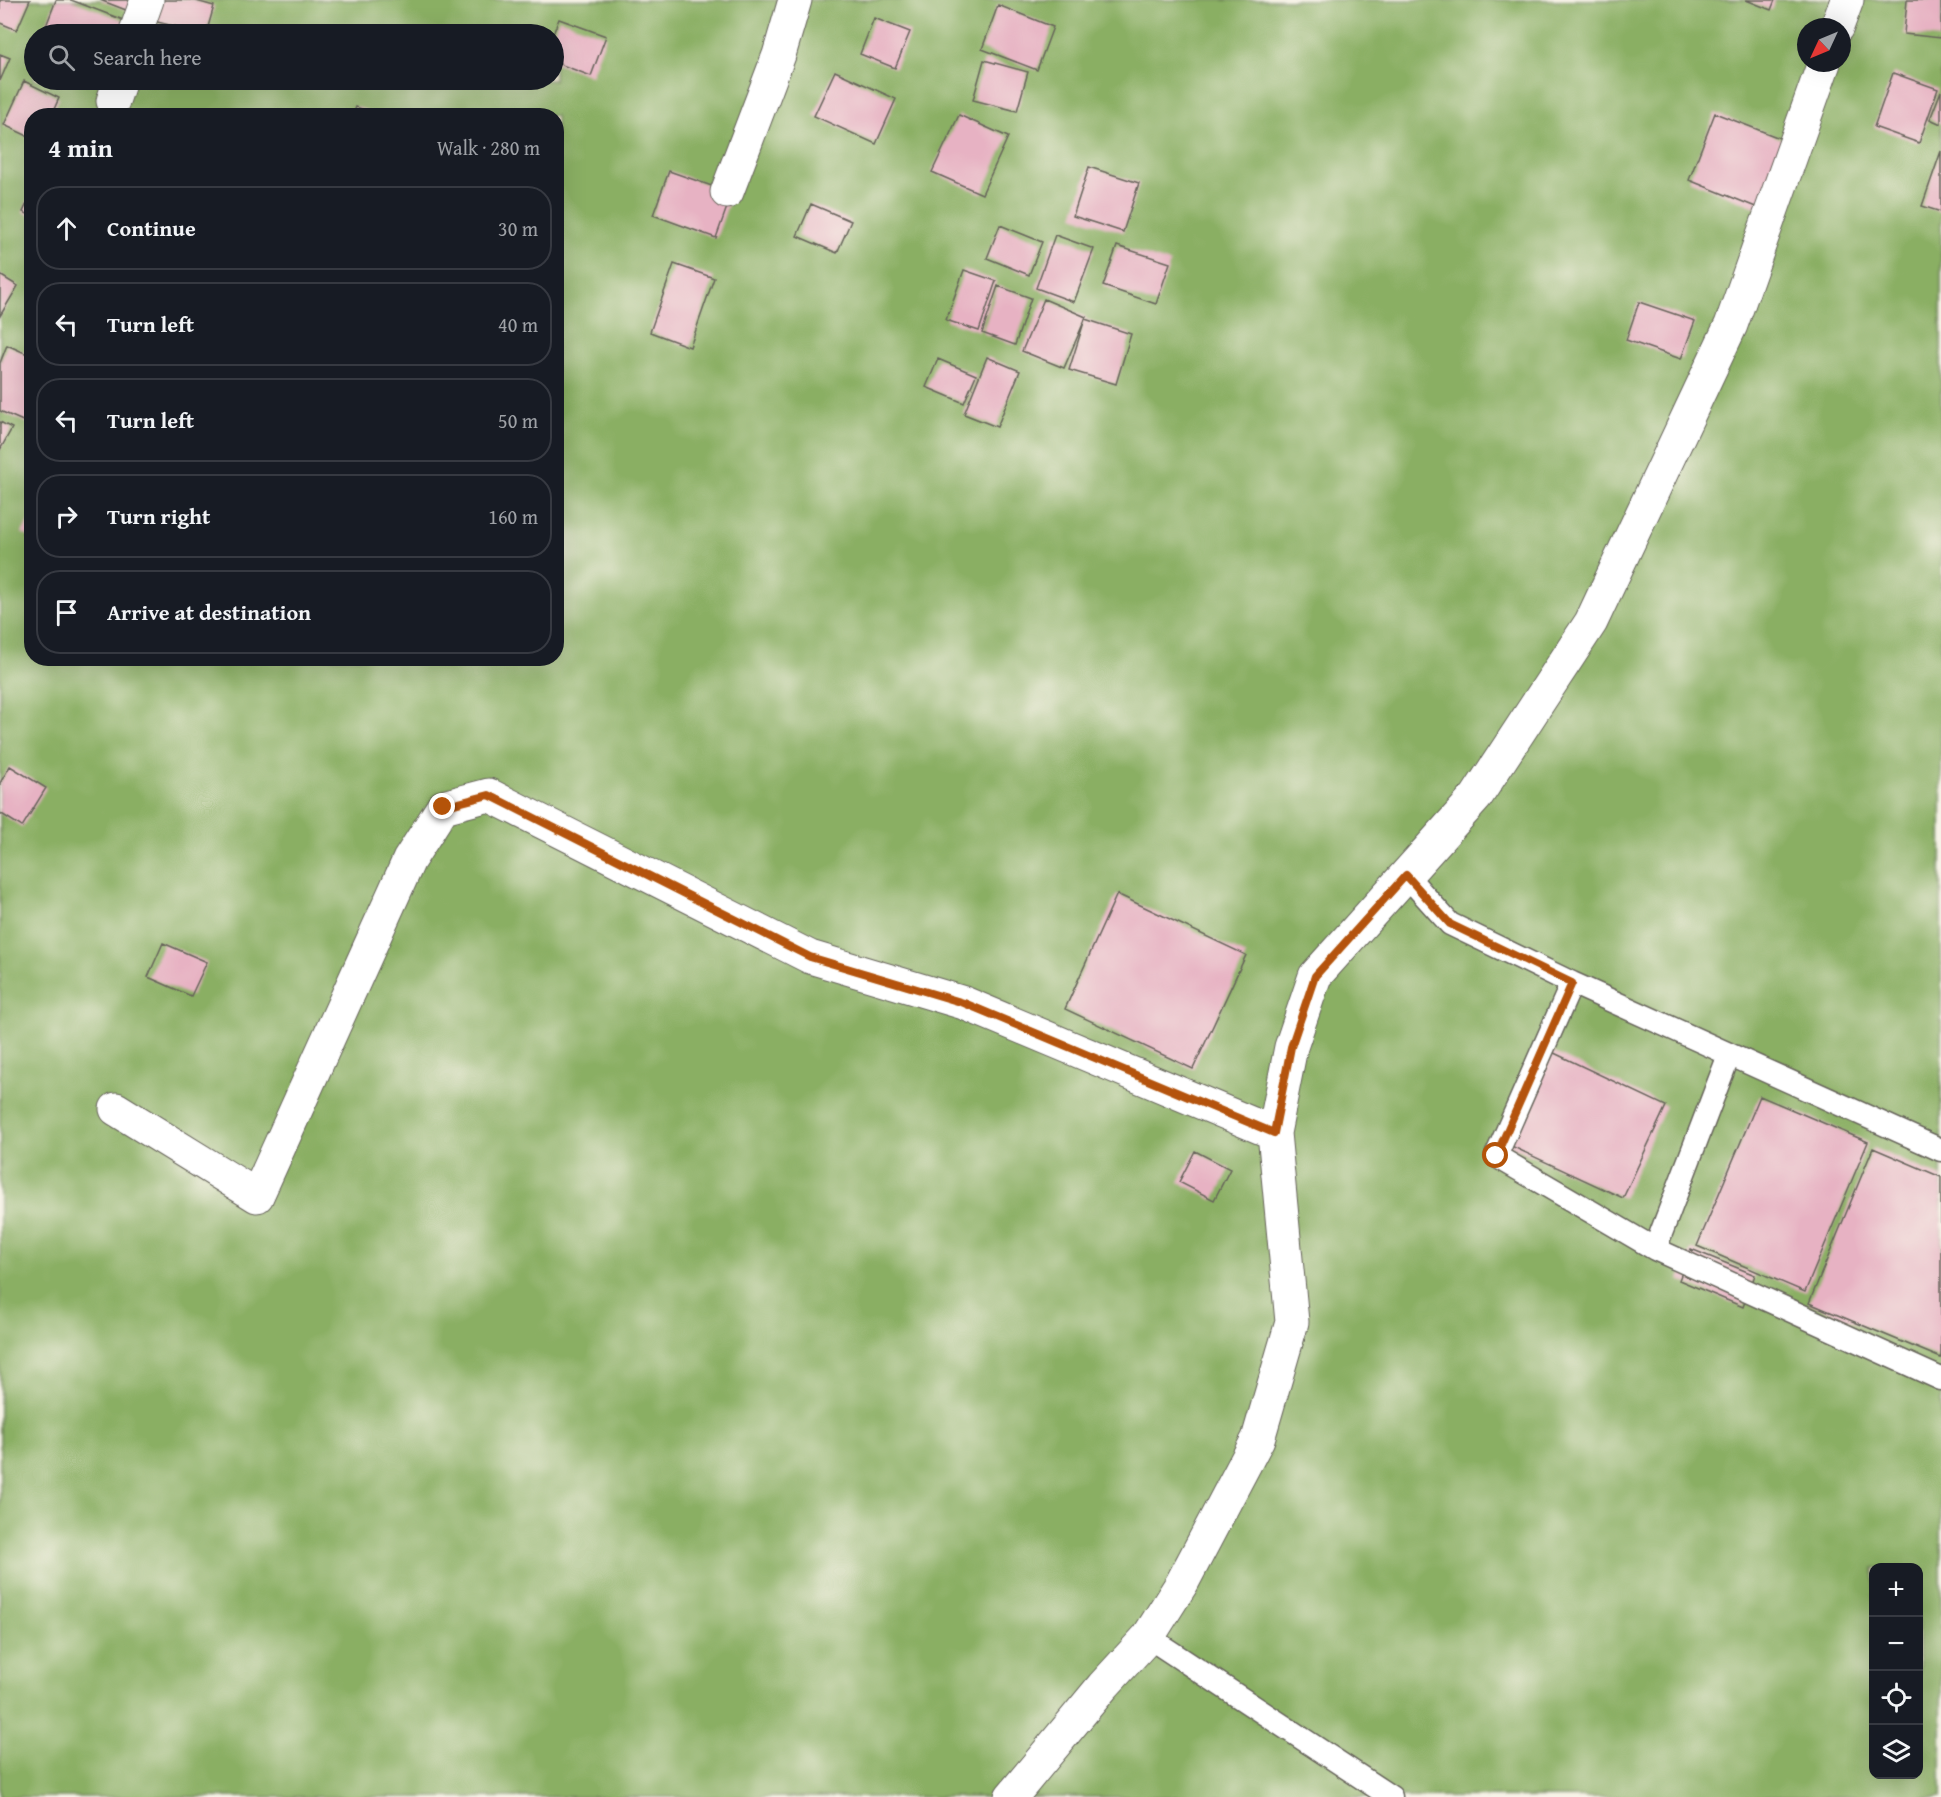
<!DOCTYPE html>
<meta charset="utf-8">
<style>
body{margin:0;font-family:"Gentium Book Plus",serif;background:#20242c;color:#f1f3f6}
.controls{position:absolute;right:18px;bottom:18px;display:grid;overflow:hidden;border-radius:12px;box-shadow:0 6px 24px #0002}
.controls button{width:54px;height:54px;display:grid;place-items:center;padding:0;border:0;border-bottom:2px solid #363941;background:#171b24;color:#f1f3f6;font:30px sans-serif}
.compass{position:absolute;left:1797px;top:18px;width:54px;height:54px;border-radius:50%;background:#171b24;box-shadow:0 6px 24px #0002;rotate:226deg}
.stop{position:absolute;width:18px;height:18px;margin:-14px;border:4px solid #b45309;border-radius:50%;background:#fff}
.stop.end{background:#b45309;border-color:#fff;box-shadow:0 2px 6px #0008}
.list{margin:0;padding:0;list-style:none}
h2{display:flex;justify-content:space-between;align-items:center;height:78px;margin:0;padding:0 24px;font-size:26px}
h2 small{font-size:20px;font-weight:400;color:#9ea1a6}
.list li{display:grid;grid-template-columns:39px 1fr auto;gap:18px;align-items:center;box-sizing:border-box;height:84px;margin:0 12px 12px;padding:0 12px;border:2px solid #363941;border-radius:24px}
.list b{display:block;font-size:22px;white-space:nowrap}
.list em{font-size:20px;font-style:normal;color:#9ea1a6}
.icon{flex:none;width:33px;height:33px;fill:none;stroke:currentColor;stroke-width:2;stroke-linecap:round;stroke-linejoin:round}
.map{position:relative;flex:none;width:1941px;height:1797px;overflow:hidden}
.search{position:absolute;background:#171b24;box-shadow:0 6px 24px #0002;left:24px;top:24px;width:540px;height:66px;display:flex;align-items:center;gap:15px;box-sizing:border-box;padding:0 21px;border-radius:33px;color:#9ea1a6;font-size:22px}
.panel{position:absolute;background:#171b24;box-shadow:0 6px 24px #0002;left:24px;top:108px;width:540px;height:558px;border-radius:24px}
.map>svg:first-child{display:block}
</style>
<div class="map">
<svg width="1941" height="1797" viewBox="0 0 1941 1797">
<rect width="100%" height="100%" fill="#f7f3e8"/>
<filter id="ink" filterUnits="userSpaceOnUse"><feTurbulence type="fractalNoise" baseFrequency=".0167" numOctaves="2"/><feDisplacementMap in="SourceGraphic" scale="12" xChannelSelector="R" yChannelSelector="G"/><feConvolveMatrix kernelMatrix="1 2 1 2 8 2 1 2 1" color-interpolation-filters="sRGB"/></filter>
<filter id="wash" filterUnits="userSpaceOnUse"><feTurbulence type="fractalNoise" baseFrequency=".008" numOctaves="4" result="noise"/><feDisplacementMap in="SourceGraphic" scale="24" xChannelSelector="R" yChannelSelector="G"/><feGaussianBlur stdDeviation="1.35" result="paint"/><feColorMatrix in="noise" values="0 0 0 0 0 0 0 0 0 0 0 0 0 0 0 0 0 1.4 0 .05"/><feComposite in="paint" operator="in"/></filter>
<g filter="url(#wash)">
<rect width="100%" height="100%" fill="#f0e7cd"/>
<!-- forest -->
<path fill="#8aaf63" stroke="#536640" stroke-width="1.5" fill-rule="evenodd" d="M 0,0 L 1941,0 L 1941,1797 L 0,1797 ZM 1806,27 L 1842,27 L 1842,63 L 1806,63 ZM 34,34 L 554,34 L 554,80 L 34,80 ZM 32,116 L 556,116 L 556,658 L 32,658 ZM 1874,1568 L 1918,1568 L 1918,1774 L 1874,1774 Z"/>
<g id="blocks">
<!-- building -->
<path fill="#e7b2c3" d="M 0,0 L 30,0 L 17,30 L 0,23 Z
M 56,0 L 71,0 L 126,21 L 121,34 L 43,34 Z
M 100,0 L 135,0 L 131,12 Z
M 155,0 L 193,0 L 214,6 L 206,34 L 149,20 Z
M 1746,0 L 1775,0 L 1771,10 Z
M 1907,0 L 1941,0 L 1941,38 L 1904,34 Z
M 998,5 L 1053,27 L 1037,70 L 982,49 Z
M 874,18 L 910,32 L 895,68 L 860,54 Z
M 559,19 L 606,36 L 591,76 L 554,62 L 553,34 Z
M 0,54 L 10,58 L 0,81 Z
M 984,60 L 1028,72 L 1017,111 L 973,100 Z
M 835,71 L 896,99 L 876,144 L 814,116 Z
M 1893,73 L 1938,89 L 1919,143 L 1874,127 Z
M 24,81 L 59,98 L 51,116 L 32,116 L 32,138 L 4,125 Z
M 1941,91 L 1941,124 L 1930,119 Z
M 356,107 L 379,115 L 379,116 L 352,116 Z
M 1715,113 L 1795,144 L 1768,212 L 1689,180 Z
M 959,115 L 1008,137 L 982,194 L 932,172 Z
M 1941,151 L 1941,212 L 1922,206 Z
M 1089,167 L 1139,183 L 1123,232 L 1073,216 Z
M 669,171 L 732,193 L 716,238 L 653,215 Z
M 32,193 L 32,216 L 23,212 Z
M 811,204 L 851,221 L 837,253 L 797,236 Z
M 1000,225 L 1042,242 L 1029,275 L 987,258 Z
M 1055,235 L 1094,249 L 1074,302 L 1036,288 Z
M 1117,246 L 1170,263 L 1156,304 L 1103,286 Z
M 674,264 L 714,278 L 690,347 L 650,332 Z
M 964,270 L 996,281 L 979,331 L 946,320 Z
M 0,275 L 18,286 L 0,316 Z
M 998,286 L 1031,298 L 1015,345 L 982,333 Z
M 1044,299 L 1086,317 L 1064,368 L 1022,351 Z
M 1639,302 L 1695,321 L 1681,359 L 1626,340 Z
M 1085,319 L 1131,334 L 1116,384 L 1069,370 Z
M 7,345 L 32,356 L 32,425 L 0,411 L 0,363 Z
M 987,357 L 1020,371 L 997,427 L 964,414 Z
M 938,359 L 976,375 L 964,403 L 926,387 Z
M 0,422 L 12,428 L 0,450 Z
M 32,516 L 32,538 L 22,533 Z
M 10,766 L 46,788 L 22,827 L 0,813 L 0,783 Z
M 1117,894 L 1246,955 L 1193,1069 L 1065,1009 Z
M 163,943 L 207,962 L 191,996 L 148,977 Z
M 1552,1052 L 1666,1106 L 1623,1198 L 1509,1145 Z
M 1760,1096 L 1868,1142 L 1805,1292 L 1697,1246 Z
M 1873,1148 L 1941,1177 L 1941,1358 L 1809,1303 Z
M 1195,1151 L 1230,1169 L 1214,1200 L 1179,1182 Z
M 1691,1249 L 1755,1275 L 1743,1307 L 1679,1280 Z"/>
</g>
</g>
<g filter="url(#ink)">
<use href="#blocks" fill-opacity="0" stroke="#66635a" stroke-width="1.5"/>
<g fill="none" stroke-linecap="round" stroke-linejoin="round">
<defs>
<path id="service" d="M 1406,875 L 1450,924 L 1572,983 L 1941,1150
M 1572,983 L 1496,1156 L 1655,1249 L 1941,1379
M 1655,1249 L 1729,1055
M 1148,1637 L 1391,1797"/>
<path id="minor" d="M 1837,27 L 1847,0
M 135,34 L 147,0
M 113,101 L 120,80
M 727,192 L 779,55 L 795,0
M 116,1109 L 257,1196 L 409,860 L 443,807 L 489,795 L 810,957 L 964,1003 L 1274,1133
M 1011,1797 L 1103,1686 L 1148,1637 L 1182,1583 L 1258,1439 L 1292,1322 L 1274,1133 L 1291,1047 L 1315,976 L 1476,797 L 1591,622 L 1731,325 L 1824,63"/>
</defs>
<!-- service casing -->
<use href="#service" stroke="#66635a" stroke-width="25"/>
<!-- minor casing -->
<use href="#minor" stroke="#66635a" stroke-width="35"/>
<!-- service -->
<use href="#service" stroke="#fff" stroke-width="22"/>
<!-- minor -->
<use href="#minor" stroke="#fff" stroke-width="33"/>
</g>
</g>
<g fill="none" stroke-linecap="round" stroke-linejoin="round" filter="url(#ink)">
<!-- route -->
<path stroke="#b45309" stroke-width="8" d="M 443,807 L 489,795 L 810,957 L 964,1003 L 1274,1133 L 1291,1047 L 1315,976 L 1406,875 L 1450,924 L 1572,983 L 1496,1156"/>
</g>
</svg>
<div class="controls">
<button>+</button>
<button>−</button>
<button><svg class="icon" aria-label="locate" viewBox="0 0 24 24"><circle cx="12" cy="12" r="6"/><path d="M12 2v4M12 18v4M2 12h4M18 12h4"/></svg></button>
<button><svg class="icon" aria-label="layers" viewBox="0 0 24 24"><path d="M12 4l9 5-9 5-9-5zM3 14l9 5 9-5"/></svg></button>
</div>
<svg class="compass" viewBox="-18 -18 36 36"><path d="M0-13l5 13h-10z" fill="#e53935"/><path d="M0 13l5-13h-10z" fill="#9ea1a6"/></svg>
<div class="stop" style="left:1496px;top:1156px"></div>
<div class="stop end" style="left:443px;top:807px"></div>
<div class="search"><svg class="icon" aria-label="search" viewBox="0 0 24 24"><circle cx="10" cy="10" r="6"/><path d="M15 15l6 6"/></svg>Search here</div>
<section class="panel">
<h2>4 min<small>Walk · 280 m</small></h2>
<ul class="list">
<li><svg class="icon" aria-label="ahead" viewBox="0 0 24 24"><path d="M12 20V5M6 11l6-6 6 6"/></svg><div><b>Continue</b></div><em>30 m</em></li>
<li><svg class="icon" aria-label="left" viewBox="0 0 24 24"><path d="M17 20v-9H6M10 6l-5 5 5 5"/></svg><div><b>Turn left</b></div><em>40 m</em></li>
<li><svg class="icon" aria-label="left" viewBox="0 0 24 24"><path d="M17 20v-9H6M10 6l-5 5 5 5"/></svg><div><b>Turn left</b></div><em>50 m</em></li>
<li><svg class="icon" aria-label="right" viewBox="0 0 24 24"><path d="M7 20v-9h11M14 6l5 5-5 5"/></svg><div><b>Turn right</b></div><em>160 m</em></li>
<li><svg class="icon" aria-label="arrive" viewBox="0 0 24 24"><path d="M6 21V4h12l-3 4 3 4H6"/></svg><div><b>Arrive at destination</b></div></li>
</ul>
</section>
</div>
